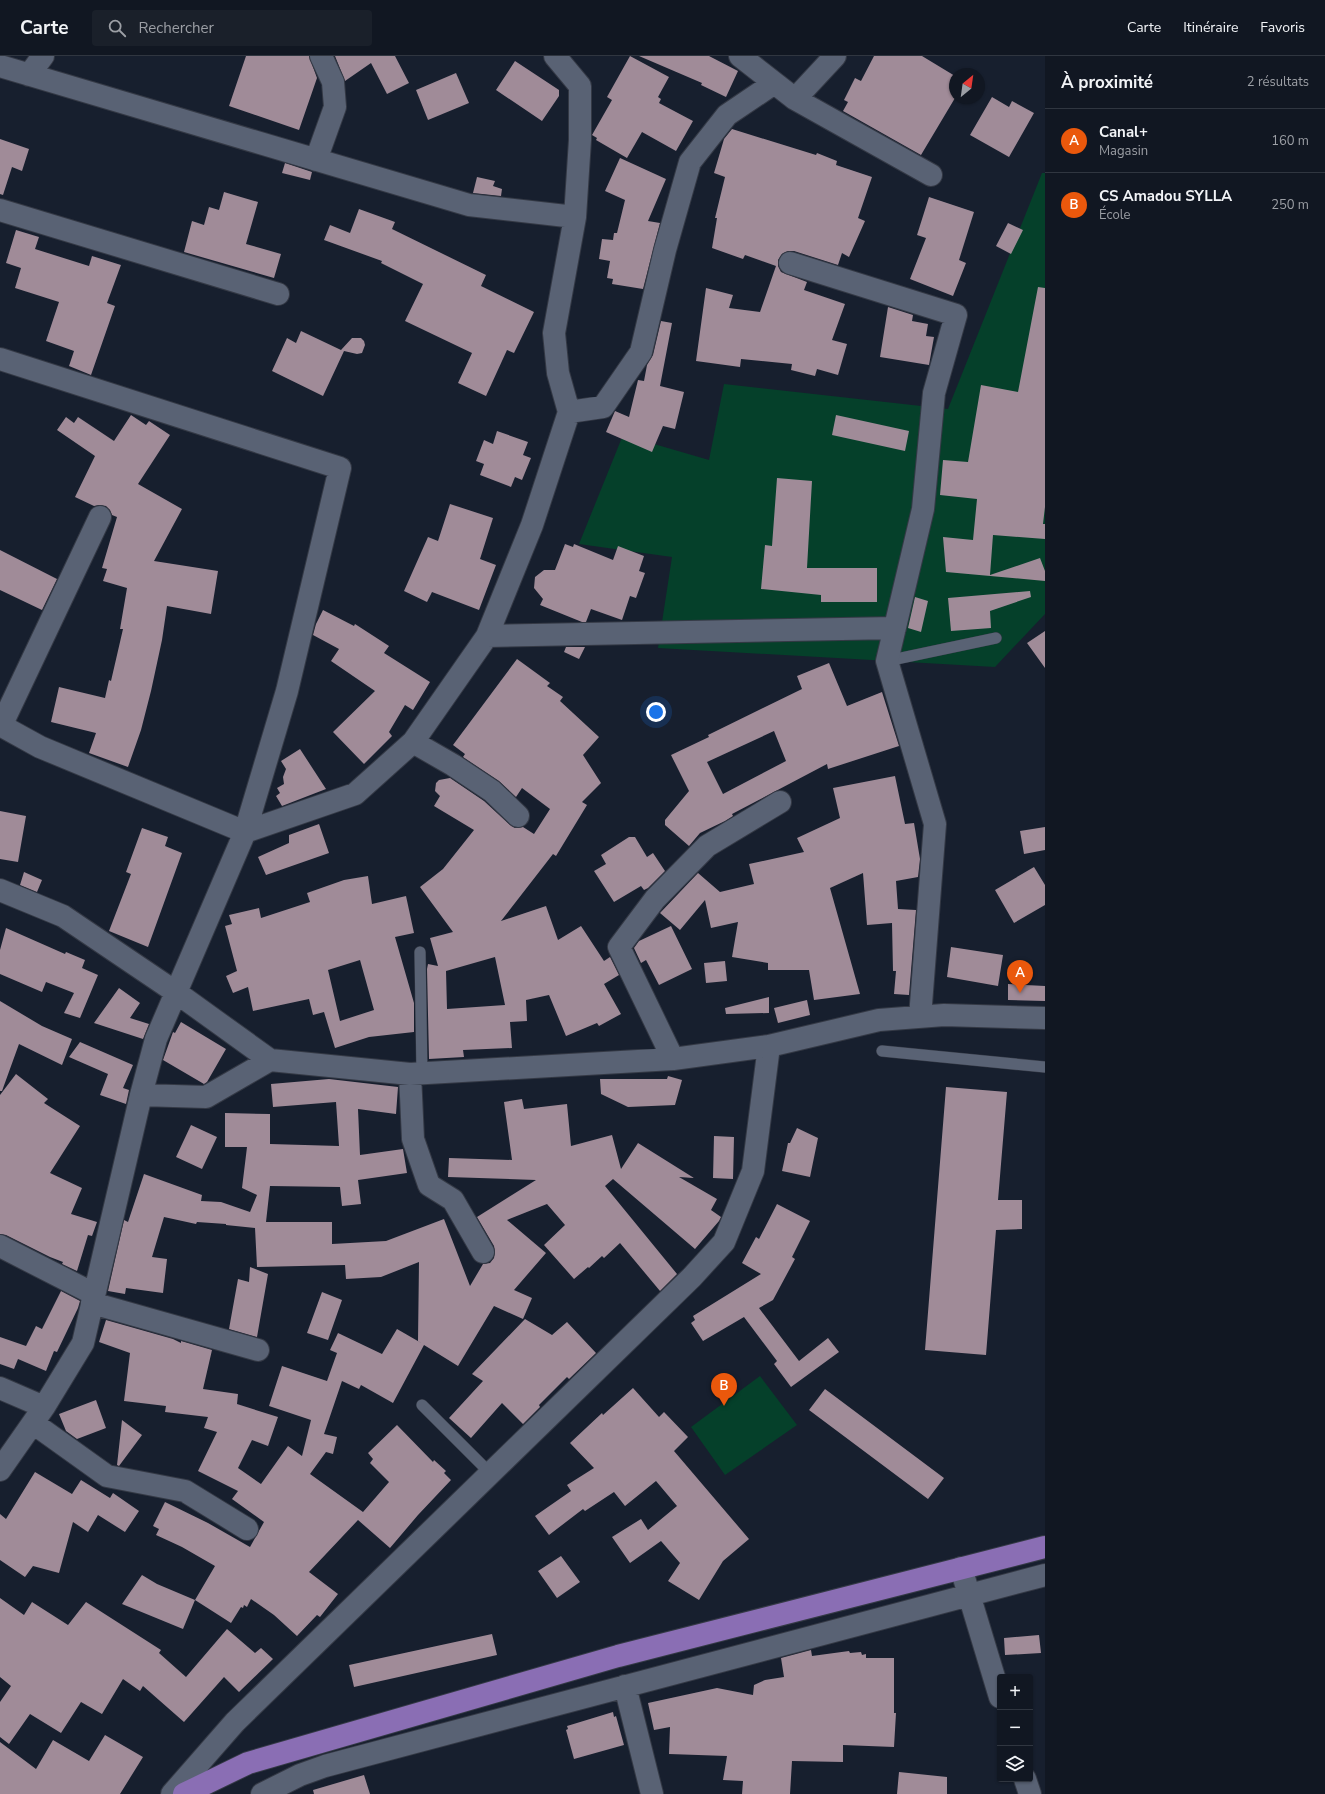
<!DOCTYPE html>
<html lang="fr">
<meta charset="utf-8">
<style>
body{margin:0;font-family:"Nunito Sans",sans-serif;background:#1a202a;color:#f1f3f6}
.controls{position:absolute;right:12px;bottom:12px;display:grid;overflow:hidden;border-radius:4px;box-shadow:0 1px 3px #0004}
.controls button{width:36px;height:36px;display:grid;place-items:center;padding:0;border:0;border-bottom:1px solid #303640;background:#111722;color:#f1f3f6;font:20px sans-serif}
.compass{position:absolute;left:949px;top:12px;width:36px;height:36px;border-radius:50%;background:#111722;box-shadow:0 1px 3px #0004;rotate:29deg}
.you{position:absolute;left:656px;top:656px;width:14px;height:14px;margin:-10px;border:3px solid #fff;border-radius:50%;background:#1a73e8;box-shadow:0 0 0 6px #1a73e833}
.badge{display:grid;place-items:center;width:26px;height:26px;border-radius:50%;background:#ea580c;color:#fff;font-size:13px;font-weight:700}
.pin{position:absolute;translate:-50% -33px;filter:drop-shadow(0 1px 2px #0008)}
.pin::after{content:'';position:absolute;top:21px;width:14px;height:12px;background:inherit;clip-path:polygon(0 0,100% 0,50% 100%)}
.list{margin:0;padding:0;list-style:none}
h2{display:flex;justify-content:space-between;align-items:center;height:52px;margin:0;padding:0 16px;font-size:17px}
h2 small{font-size:13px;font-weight:400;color:#9c9fa5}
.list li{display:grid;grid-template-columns:26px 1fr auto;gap:12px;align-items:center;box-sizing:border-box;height:64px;padding:0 16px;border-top:1px solid #303640}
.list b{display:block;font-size:15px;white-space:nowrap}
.list p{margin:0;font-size:13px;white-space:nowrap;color:#9c9fa5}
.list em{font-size:13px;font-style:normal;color:#9c9fa5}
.icon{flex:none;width:22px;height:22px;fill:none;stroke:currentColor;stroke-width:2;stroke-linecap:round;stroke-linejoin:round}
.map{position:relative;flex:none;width:1045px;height:1738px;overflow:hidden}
header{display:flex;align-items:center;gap:24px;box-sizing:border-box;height:56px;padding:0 20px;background:#111722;border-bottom:1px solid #303640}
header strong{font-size:19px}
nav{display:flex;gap:22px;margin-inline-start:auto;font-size:14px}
.search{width:280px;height:36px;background:#1a202a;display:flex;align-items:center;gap:10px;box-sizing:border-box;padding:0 14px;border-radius:4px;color:#9c9fa5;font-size:15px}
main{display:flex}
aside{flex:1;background:#111722}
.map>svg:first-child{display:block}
</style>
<header>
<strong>Carte</strong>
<div class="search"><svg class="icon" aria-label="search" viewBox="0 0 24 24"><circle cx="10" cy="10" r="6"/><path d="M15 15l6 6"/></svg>Rechercher</div>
<nav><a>Carte</a><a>Itinéraire</a><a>Favoris</a></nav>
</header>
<main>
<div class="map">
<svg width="1045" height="1738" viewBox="0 0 1045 1738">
<rect width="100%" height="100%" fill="#171f2e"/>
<!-- green -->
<path fill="#05402a" d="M 1042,117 L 1045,117 L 1045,558 L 995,611 L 658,592 L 672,501 L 579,488 L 623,379 L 709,404 L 724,328 L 948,353 Z
M 760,1320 L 797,1369 L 725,1419 L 691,1371 Z"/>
<!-- building -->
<path fill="#a08b98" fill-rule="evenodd" d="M 246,0 L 309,0 L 317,22 L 299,74 L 229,50 Z
M 335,0 L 395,0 L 409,27 L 387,38 L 371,7 L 345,25 Z
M 630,0 L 669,21 L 658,41 L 661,43 L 659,47 L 693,65 L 676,95 L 642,76 L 627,102 L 596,84 L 597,82 L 592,79 L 612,44 L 607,41 Z
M 639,0 L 709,0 L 738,15 L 726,41 L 701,29 L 702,27 Z
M 874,0 L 922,0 L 955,20 L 955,42 L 921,99 L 843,55 L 848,46 L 844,44 L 855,22 L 861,25 Z
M 515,5 L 559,34 L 559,40 L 542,65 L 496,34 Z
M 456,17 L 469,47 L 428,64 L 416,34 Z
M 992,41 L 1009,51 L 1012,45 L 1034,57 L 1009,101 L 970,79 Z
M 732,73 L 816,99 L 817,97 L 837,105 L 836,109 L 872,121 L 858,162 L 865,165 L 849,201 L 842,197 L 838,209 L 794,195 L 788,195 L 782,198 L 778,204 L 778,210 L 781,216 L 807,226 L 804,234 L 845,248 L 832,284 L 847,288 L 838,319 L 817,313 L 815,320 L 791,314 L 792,308 L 741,303 L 740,311 L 696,305 L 706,232 L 733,239 L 729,252 L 760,256 L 776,210 L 745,199 L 743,203 L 712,192 L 717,162 L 715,162 L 725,121 L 714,117 L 724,83 Z
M 0,83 L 29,93 L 22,115 L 12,111 L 3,139 L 0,138 Z
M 620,102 L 666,123 L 648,165 L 660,167 L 643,233 L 612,228 L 613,223 L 607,222 L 610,205 L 599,203 L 602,183 L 613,184 L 614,177 L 617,177 L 625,144 L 605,135 Z
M 285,107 L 312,116 L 310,124 L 282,117 Z
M 477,121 L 495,125 L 493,130 L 502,133 L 501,140 L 473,137 Z
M 224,136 L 258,146 L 246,188 L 281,198 L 274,222 L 184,196 L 192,165 L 204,169 L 209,151 L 219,154 Z
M 929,141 L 974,156 L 959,204 L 966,207 L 953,240 L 910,223 L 926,182 L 917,179 Z
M 359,153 L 395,166 L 392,173 L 486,219 L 481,230 L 534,256 L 514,297 L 507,294 L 486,340 L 458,327 L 472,297 L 405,265 L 423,228 L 381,207 L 382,205 L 324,184 L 330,169 L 350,177 Z
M 1008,167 L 1023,174 L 1011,198 L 996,190 Z
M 16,174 L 39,181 L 35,193 L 89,210 L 92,200 L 121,209 L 107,247 L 115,250 L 91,319 L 69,310 L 74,295 L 46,285 L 59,246 L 15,232 L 21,212 L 6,207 Z
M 1038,231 L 1045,232 L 1045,451 L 1043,468 L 1045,468 L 1045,483 L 993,479 L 990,519 L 1040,502 L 1045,515 L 1045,525 L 946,516 L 943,481 L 973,484 L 977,443 L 940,439 L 943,404 L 968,406 L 981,329 L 1018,336 Z
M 888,251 L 913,259 L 912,265 L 928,268 L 926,280 L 934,281 L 929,309 L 880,301 Z
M 661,265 L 672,267 L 660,330 L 684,336 L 675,373 L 663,370 L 652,396 L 606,376 L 615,355 L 629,361 L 638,324 L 644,325 L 647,309 L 653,299 Z
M 301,275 L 341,294 L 352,282 L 361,282 L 364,285 L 365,289 L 362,297 L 357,298 L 344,295 L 323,340 L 272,315 L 287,282 L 296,287 Z
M 131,359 L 146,369 L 149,365 L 170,379 L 138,428 L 182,453 L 154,505 L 218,515 L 211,558 L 167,550 L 162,584 L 151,635 L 141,674 L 128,711 L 89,697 L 96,677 L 51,666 L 59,631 L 105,642 L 109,624 L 111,625 L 123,573 L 120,573 L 127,532 L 103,525 L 107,513 L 102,512 L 117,461 L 112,459 L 110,454 L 106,450 L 99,449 L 94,450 L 75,441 L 95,400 L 57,374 L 66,361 L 74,367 L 78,361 L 114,385 Z
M 836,359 L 909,375 L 905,395 L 832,379 Z
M 497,375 L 528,386 L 523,399 L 531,402 L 522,424 L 515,421 L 511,431 L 480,419 L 484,408 L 476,405 L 484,384 L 493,388 Z
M 777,422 L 812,425 L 807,512 L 877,512 L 877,546 L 821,546 L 821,539 L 761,533 L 765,489 L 772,490 Z
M 450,448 L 493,462 L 480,503 L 496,509 L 479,554 L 432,536 L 427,546 L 404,535 L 428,481 L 438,485 Z
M 565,488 L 573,491 L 574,488 L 613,504 L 618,490 L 644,500 L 639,515 L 645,517 L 636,542 L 630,540 L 622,564 L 591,553 L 586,566 L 582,566 L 540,549 L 543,543 L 534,532 L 535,521 L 544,514 L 555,514 Z
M 0,494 L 57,523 L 42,554 L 0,534 Z
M 1030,535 L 1031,541 L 990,555 L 991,572 L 951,575 L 948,542 Z
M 915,541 L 928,545 L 921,576 L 908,572 Z
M 323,554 L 354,570 L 355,568 L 389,590 L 384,597 L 430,626 L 413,654 L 405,649 L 389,676 L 392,680 L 364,708 L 333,676 L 375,635 L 331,605 L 339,593 L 313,579 L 316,568 Z
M 1045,575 L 1045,612 L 1027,587 Z
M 566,591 L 585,591 L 579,603 L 564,596 Z
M 517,603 L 550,627 L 547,630 L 563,641 L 560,645 L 599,681 L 583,699 L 601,727 L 582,746 L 587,749 L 556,800 L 553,798 L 501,865 L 546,850 L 558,884 L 581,870 L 604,905 L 610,901 L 619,919 L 604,928 L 621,958 L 599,970 L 597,967 L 566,980 L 549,939 L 526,944 L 527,965 L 510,966 L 512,992 L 463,994 L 464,1001 L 429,1003 L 427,913 L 428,908 L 438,910 L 430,882 L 453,876 L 420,831 L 443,813 L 474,774 L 434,750 L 440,740 L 435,735 L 436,727 L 439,724 L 450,722 L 484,745 L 510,769 L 515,772 L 523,771 L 534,778 L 550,753 L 522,732 L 516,741 L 499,725 L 463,701 L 465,698 L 453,689 ZM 495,901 L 505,949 L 447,953 L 446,915 Z
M 829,607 L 847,650 L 882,636 L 899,690 L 828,713 L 827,708 L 732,758 L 733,760 L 725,765 L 700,777 L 689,790 L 665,769 L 665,764 L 689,735 L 671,699 L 709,681 L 708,679 L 802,633 L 797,620 ZM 774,675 L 786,705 L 723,738 L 707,706 Z
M 300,693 L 326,733 L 282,750 L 276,740 L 280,737 L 277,732 L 284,728 L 283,721 L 286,713 L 281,705 Z
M 895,720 L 905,768 L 914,767 L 920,803 L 918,821 L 896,825 L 898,853 L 916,854 L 909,939 L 894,938 L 896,915 L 893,915 L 892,867 L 867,869 L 863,817 L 830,832 L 860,938 L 814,944 L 809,914 L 768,914 L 768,907 L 732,901 L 738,866 L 711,872 L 705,844 L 680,874 L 660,857 L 698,817 L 720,836 L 754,828 L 749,808 L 804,796 L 797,782 L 840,762 L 833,732 Z
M 0,755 L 26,760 L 18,806 L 0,803 Z
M 319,768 L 329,797 L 266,819 L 258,801 L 289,787 L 289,779 Z
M 1045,771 L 1045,794 L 1024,798 L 1020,775 Z
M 142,772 L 168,781 L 165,790 L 182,797 L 148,891 L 109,875 L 131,818 L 126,816 Z
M 629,781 L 635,781 L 647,801 L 653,797 L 665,815 L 648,832 L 644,834 L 641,830 L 614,846 L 594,815 L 606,808 L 601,799 Z
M 1034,811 L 1045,829 L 1045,849 L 1014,867 L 995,834 Z
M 24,816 L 42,824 L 37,836 L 20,829 Z
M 368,820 L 372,848 L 406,840 L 414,877 L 395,881 L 414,947 L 414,976 L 369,981 L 335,992 L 324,956 L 313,959 L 309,943 L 253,955 L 248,931 L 233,937 L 226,920 L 237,915 L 225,870 L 232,868 L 229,859 L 259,852 L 261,862 L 310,846 L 307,837 L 344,824 ZM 360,904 L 374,954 L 340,965 L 328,914 Z
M 671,870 L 692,913 L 659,929 L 646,904 L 641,907 L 634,892 L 639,885 Z
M 6,872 L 65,898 L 66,896 L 85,904 L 82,912 L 98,919 L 80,962 L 64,957 L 74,937 L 46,926 L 42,936 L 0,918 L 0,894 Z
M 951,891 L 1003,899 L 998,930 L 947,921 Z
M 725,905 L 727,925 L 706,927 L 704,907 Z
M 1008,928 L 1045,930 L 1045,945 L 1008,944 Z
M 119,932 L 140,947 L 130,962 L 149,968 L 143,983 L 94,967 Z
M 769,941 L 769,957 L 726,958 L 725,952 Z
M 807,944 L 810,959 L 778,967 L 774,952 Z
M 0,945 L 42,970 L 72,983 L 62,1009 L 19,988 L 2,1035 L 0,1035 Z
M 181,966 L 226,993 L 207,1026 L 204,1028 L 163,1004 L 173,976 L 175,977 Z
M 80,986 L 133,1009 L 123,1032 L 129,1034 L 126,1048 L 100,1039 L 108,1018 L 69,1001 Z
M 16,1018 L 48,1043 L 44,1047 L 80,1070 L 50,1117 L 82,1132 L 71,1158 L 97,1166 L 92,1180 L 88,1179 L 77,1215 L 62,1208 L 63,1206 L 50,1201 L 6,1179 L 0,1178 L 0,1039 Z
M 668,1020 L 682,1024 L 675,1049 L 628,1051 L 601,1038 L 600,1023 L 667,1023 Z
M 329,1023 L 398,1031 L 396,1058 L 358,1053 L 360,1099 L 403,1093 L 407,1117 L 358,1124 L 361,1148 L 342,1150 L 340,1131 L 270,1130 L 266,1166 L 332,1166 L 332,1188 L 386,1185 L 444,1163 L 470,1230 L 483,1208 L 490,1207 L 494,1202 L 495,1196 L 494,1190 L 477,1161 L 536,1124 L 448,1121 L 449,1102 L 512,1104 L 504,1046 L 522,1043 L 524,1053 L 567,1048 L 571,1090 L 612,1079 L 621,1113 L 638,1087 L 694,1122 L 679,1121 L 717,1143 L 711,1154 L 721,1161 L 719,1165 L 695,1193 L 613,1123 L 605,1130 L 677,1218 L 660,1235 L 620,1187 L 604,1202 L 602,1200 L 589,1212 L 588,1211 L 574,1223 L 544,1189 L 565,1169 L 547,1148 L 507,1164 L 546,1197 L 514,1234 L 532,1242 L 523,1263 L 494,1250 L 458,1310 L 424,1289 L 393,1347 L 361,1329 L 359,1333 L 342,1325 L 324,1378 L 337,1381 L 333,1398 L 326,1396 L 310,1418 L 363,1456 L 389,1426 L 370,1407 L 373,1403 L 368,1397 L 397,1369 L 433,1406 L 434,1404 L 446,1415 L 444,1417 L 451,1424 L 418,1459 L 390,1492 L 358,1464 L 309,1516 L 338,1538 L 320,1561 L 317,1559 L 297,1580 L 274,1559 L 251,1543 L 247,1551 L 244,1549 L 243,1552 L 241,1551 L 231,1567 L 195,1544 L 183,1573 L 122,1548 L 142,1519 L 157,1528 L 195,1544 L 215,1510 L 182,1491 L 156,1479 L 159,1473 L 153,1470 L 165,1446 L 208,1467 L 250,1491 L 264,1466 L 232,1443 L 238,1435 L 198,1415 L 217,1376 L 204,1372 L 208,1361 L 165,1356 L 166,1350 L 124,1345 L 130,1297 L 99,1286 L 106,1264 L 173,1283 L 181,1287 L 181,1285 L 212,1294 L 203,1333 L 238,1338 L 237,1348 L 278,1361 L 268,1390 L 252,1384 L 238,1412 L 261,1428 L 288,1390 L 302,1400 L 311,1364 L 269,1350 L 282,1310 L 327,1325 L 337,1297 L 330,1294 L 338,1277 L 382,1298 L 397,1273 L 423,1288 L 418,1285 L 419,1206 L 381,1221 L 346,1223 L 345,1209 L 257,1211 L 255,1172 L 226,1169 L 226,1168 L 197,1166 L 196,1168 L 164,1161 L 152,1201 L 167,1203 L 163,1237 L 126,1232 L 125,1238 L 108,1235 L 124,1164 L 128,1166 L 144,1118 L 202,1139 L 201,1145 L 221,1146 L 250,1156 L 257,1139 L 242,1132 L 247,1091 L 225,1091 L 225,1057 L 270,1058 L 270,1088 L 339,1090 L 336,1046 L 273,1051 L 271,1028 Z
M 946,1031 L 1007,1036 L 998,1144 L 1022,1144 L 1022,1173 L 996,1174 L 986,1299 L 925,1294 Z
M 191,1069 L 217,1081 L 202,1113 L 176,1101 Z
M 797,1072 L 818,1082 L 810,1121 L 782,1115 L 788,1087 L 790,1087 Z
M 714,1080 L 734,1081 L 733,1123 L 713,1122 Z
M 777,1148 L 810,1165 L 792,1201 L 795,1203 L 773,1244 L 759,1252 L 799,1305 L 828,1282 L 839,1296 L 791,1331 L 774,1308 L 777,1305 L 744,1261 L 703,1285 L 691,1267 L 695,1264 L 693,1260 L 761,1218 L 742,1207 L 756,1181 L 759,1183 Z
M 250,1211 L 268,1218 L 257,1281 L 229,1273 L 238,1223 L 249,1226 Z
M 61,1235 L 80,1245 L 78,1252 L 57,1296 L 54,1295 L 46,1315 L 18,1303 L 14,1313 L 0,1308 L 0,1281 L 26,1290 L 36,1270 L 42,1273 Z
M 322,1236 L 342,1244 L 328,1284 L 307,1277 Z
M 525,1263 L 552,1279 L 567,1266 L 596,1297 L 569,1323 L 567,1321 L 539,1349 L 540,1351 L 523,1368 L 502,1347 L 471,1382 L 449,1362 L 483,1325 L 472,1318 Z
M 633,1332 L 659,1361 L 664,1356 L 688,1381 L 674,1395 L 749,1483 L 723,1505 L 699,1544 L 668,1525 L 680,1507 L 661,1485 L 630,1507 L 612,1481 L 641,1463 L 648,1474 L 677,1450 L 656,1425 L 625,1450 L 614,1436 L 585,1455 L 583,1453 L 549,1479 L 535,1460 L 571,1435 L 567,1429 L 594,1412 L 570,1387 L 602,1357 L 603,1359 Z
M 825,1333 L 944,1422 L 928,1443 L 809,1354 Z
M 96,1344 L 106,1372 L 77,1383 L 66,1375 L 59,1358 Z
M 122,1364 L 142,1379 L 119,1410 L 117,1409 Z
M 35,1416 L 72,1438 L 81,1424 L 110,1442 L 113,1437 L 139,1455 L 125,1476 L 98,1459 L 88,1476 L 73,1466 L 59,1517 L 33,1510 L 25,1521 L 0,1504 L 0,1458 L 6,1463 Z
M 561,1500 L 580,1526 L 557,1542 L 538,1515 Z
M 0,1542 L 24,1559 L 32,1546 L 68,1569 L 86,1546 L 161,1594 L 159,1597 L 186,1621 L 227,1573 L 255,1597 L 261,1592 L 273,1603 L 239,1636 L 224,1621 L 184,1666 L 143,1630 L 140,1635 L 123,1623 L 102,1658 L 81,1646 L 61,1677 L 30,1658 L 9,1688 L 0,1681 L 0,1646 L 11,1630 L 0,1621 Z
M 492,1578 L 497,1599 L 354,1631 L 349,1609 Z
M 1039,1579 L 1041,1597 L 1005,1599 L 1004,1582 Z
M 811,1594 L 812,1600 L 849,1595 L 850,1597 L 861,1596 L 862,1599 L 866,1598 L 866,1602 L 894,1602 L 894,1657 L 896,1657 L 894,1691 L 843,1689 L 843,1706 L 792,1705 L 790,1738 L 742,1738 L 743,1725 L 723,1724 L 727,1700 L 669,1698 L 670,1671 L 654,1674 L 648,1647 L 717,1632 L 753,1639 L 754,1629 L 765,1624 L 784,1621 L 781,1602 Z
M 613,1656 L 614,1661 L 616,1660 L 624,1689 L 574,1703 L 566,1674 L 568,1673 L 567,1670 Z
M 105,1679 L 143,1701 L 120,1738 L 0,1738 L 0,1686 L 36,1713 L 53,1684 L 89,1705 Z
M 899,1716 L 947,1721 L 947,1738 L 897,1738 Z
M 364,1719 L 370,1738 L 314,1738 L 313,1734 Z"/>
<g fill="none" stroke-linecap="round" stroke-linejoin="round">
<defs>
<path id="lane" d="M 887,605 L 996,582
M 420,896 L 422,1018
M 882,995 L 1045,1011
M 422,1349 L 490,1417"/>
<path id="street" d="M 740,0 L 795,43 L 931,119
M 0,10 L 469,149 L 575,161
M 29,19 L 43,0
M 795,43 L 835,0
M 316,104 L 335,51 L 333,26 L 321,0
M 0,154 L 278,238
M 790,207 L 956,259 L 934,337 L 923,453 L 887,605 L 935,768 L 920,961
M 0,303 L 340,412 L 287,635 L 245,776 L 156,983 L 141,1039 L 83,1287 L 44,1351 L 0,1414
M 569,356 L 603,351 L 641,296 L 665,194 L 690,106 L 727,59 L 773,28
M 487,580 L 895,572
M 0,669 L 40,691 L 245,776 L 355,738 L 413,686 L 487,580 L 532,469 L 569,356 L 558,317 L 554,277 L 575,161 L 580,84 L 580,30 L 555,0
M 1,670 L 100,461
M 413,686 L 453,709 L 492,735 L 518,760
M 0,834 L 63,860 L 177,937 L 270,1004 L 410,1018 L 673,1003 L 769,990 L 879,964 L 944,959 L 1045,962
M 673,1003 L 619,891 L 655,843 L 707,790 L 780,746
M 410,1018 L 413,1083 L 429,1129 L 453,1144 L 483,1196
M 141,1039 L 206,1041 L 270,1004
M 0,1190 L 94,1238
M 92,1247 L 258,1294
M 0,1332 L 44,1351
M 33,1367 L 107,1420 L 185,1435 L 247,1473
M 961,1512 L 1000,1641
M 625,1630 L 652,1738
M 1025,1723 L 1030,1738
M 172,1738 L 235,1666 L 692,1221 L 724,1186 L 753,1115 L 769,990
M 262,1738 L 300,1719 L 325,1710 L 1045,1519"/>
<path id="primary" d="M 184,1738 L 248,1707 L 618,1600 L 1045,1491"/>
</defs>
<!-- lane casing -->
<use href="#lane" stroke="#343945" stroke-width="12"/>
<!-- street casing -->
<use href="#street" stroke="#343945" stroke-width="24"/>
<!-- primary casing -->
<use href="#primary" stroke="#343945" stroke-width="24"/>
<!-- lane -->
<use href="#lane" stroke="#596274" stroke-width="11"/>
<!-- street -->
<use href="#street" stroke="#596274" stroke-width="22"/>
<!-- primary -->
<use href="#primary" stroke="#8a6eb4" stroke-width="22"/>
</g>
</svg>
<div class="controls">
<button>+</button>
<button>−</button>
<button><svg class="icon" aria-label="layers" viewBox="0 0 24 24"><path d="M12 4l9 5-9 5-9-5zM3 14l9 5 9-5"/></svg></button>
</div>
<svg class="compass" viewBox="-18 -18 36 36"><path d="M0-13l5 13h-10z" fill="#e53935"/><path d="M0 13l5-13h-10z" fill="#9c9fa5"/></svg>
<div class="you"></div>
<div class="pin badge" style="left:1020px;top:937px">A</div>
<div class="pin badge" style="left:724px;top:1350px">B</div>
</div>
<aside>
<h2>À proximité<small>2 résultats</small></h2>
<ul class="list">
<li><span class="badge">A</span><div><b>Canal+</b><p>Magasin</p></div><em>160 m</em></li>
<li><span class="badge">B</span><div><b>CS Amadou SYLLA</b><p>École</p></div><em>250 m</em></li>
</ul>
</aside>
</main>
